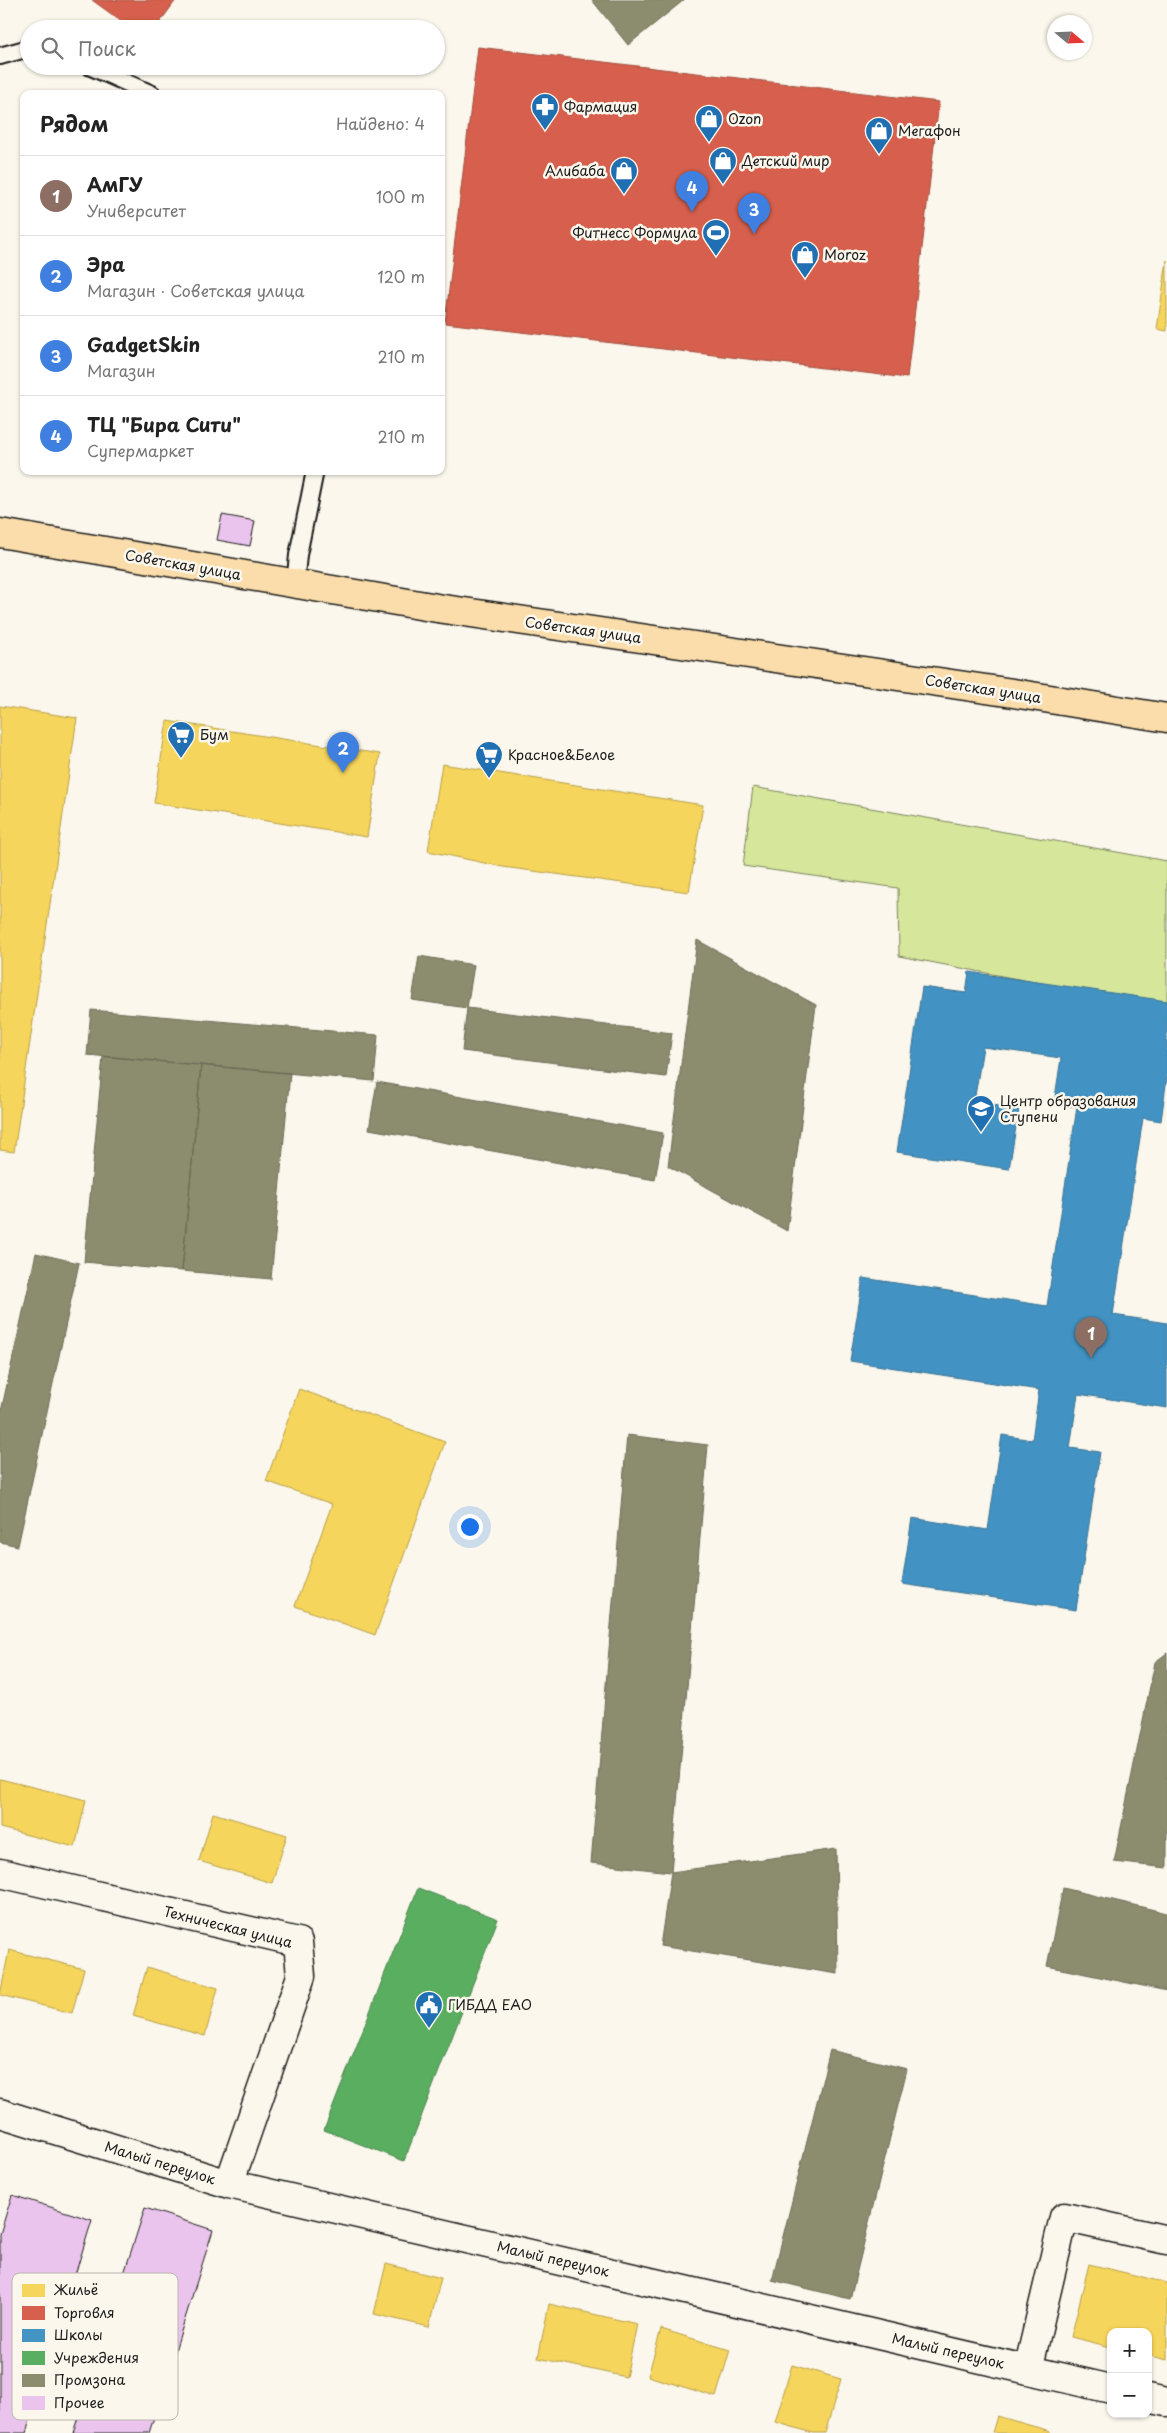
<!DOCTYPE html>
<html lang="ru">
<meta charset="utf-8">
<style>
body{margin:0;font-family:"Playpen Sans",sans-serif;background:#f6f6f6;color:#222}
.controls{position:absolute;right:15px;bottom:15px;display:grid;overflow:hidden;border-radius:10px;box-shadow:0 1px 4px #0004}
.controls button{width:45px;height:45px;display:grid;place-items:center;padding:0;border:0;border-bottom:1px solid #e0e0e0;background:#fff;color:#222;font:25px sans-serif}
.compass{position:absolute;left:1047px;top:15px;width:45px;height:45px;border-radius:50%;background:#fff;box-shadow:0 1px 4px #0004;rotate:109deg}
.you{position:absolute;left:469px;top:1526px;width:18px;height:18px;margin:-12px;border:4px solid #fff;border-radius:50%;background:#1a73e8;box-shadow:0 0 0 8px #1a73e833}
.badge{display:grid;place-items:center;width:32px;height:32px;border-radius:50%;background:#0b8043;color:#fff;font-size:16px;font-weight:700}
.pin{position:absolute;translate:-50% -41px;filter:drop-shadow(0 1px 2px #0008)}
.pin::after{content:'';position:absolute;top:26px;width:18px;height:15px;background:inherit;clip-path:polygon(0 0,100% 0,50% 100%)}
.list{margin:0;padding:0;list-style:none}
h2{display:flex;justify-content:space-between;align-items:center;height:65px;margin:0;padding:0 20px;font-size:21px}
h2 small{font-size:16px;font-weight:400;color:#767676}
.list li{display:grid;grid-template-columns:32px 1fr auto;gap:15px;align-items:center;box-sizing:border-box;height:80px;padding:0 20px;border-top:1px solid #e0e0e0}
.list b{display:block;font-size:19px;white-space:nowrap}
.list p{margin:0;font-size:16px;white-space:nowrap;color:#767676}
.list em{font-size:16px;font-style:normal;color:#767676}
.icon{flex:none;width:28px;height:28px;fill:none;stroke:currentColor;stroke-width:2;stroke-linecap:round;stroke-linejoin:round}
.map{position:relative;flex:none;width:1167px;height:2433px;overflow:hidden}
.search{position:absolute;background:#fff;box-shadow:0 1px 4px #0004;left:20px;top:20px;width:425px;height:55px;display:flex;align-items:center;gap:12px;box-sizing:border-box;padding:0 18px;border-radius:28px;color:#767676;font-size:19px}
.panel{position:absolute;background:#fff;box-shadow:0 1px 4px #0004;left:20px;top:90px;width:425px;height:385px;border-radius:10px}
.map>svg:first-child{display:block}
</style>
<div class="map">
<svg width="1167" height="2433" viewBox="0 0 1167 2433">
<rect width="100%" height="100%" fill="#fbf7ec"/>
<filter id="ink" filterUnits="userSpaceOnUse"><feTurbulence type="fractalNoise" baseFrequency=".02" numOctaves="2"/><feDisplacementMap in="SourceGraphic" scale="10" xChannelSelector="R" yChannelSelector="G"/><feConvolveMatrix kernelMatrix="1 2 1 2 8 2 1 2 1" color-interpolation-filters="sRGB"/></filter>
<g filter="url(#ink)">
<!-- green -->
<path fill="#d6e79b" stroke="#79825c" d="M 753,787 L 1167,861 L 1167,1008 L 899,956 L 898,888 L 743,866 Z"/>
<!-- homes -->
<path fill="#f6d55c" stroke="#b59e49" d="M 1167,260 L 1167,331 L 1157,329 Z
M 0,706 L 77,718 L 14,1152 L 0,1150 Z
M 167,721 L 380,754 L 367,837 L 154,803 Z
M 442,764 L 703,805 L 689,892 L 503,867 L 428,851 Z
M 299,1389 L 445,1442 L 375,1635 L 295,1606 L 332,1504 L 266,1481 Z
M 0,1779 L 86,1800 L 75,1847 L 0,1828 Z
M 213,1813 L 287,1835 L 272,1883 L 199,1861 Z
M 9,1950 L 84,1969 L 72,2013 L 0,1995 Z
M 147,1967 L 218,1988 L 205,2036 L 133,2016 Z
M 386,2264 L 441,2278 L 429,2327 L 374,2314 Z
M 1089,2264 L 1167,2283 L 1167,2360 L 1148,2355 L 1148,2332 L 1111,2332 L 1111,2347 L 1071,2337 Z
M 549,2304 L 637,2324 L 626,2377 L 538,2358 Z
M 661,2329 L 730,2350 L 716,2397 L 648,2376 Z
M 792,2365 L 841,2379 L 825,2433 L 813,2433 L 775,2422 Z
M 997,2416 L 1050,2431 L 1050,2433 L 992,2433 Z"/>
<!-- shops -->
<path fill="#d6604d" stroke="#9e4c3e" d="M 92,0 L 176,0 L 155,29 L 132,29 Z
M 478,47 L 939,102 L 907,378 L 445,323 Z"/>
<!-- schools -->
<path fill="#4393c3" stroke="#376f91" d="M 969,972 L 1167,1001 L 1167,1077 L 1161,1121 L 1143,1118 L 1113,1315 L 1167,1323 L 1167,1408 L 1078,1394 L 1070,1448 L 1100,1452 L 1076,1610 L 902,1584 L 912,1518 L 988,1530 L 1002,1435 L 1032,1440 L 1039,1390 L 850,1361 L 863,1278 L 1047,1306 L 1077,1107 L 1054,1104 L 1061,1058 L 983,1047 L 974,1102 L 1019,1109 L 1009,1169 L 897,1152 L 922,987 L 966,993 Z"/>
<!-- public -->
<path fill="#5aae61" stroke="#47824c" d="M 418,1888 L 498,1919 L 404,2161 L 324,2130 Z"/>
<!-- industry -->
<path fill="#8c8c6e" stroke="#6a6a55" d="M 592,0 L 684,0 L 628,45 Z
M 697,940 L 816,1005 L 787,1231 L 668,1166 Z
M 419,956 L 474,965 L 467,1008 L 412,1000 Z
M 467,1008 L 672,1033 L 666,1077 L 462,1051 Z
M 91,1010 L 378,1035 L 374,1081 L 87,1055 Z
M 103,1056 L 201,1065 L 182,1271 L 84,1262 Z
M 201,1065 L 290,1073 L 271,1279 L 182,1271 Z
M 377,1082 L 663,1133 L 655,1180 L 369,1129 Z
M 36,1253 L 79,1263 L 18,1546 L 0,1542 L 0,1416 Z
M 627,1435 L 708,1445 L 671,1872 L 591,1863 Z
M 1167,1653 L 1167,1868 L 1114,1862 L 1155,1662 Z
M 836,1849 L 838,1974 L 660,1946 L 671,1872 Z
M 1063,1888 L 1167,1913 L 1167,1991 L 1047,1966 Z
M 830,2050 L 907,2069 L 850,2299 L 772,2280 Z"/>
<!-- building -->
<path fill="#ebc4ee" stroke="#1c1c1c" d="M 222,515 L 255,521 L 250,546 L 217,540 Z
M 12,2195 L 92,2220 L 26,2433 L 0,2433 L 0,2234 Z
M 145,2208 L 213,2230 L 149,2433 L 73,2433 Z"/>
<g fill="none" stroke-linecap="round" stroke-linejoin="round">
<defs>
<path id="service" d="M 0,56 L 29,48
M 89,66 L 152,94
M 295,585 L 298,555 L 315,471"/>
<path id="minor" d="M 0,1873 L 298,1942 L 301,1976 L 229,2184
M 0,2113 L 229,2184 L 1111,2389
M 1028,2370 L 1064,2217 L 1167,2240
M 1148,2398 L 1167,2402"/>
<path id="primary" d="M 0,533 L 437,608 L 1013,693 L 1167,718"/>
</defs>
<!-- service casing -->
<use href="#service" stroke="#1c1c1c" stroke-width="20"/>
<!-- minor casing -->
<use href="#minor" stroke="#1c1c1c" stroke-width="31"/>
<!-- primary casing -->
<use href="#primary" stroke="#1c1c1c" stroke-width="31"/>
<!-- service -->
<use href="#service" stroke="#fbf7ec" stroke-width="16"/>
<!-- minor -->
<use href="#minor" stroke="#fbf7ec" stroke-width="28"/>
<!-- primary -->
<use href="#primary" stroke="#fbddab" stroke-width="28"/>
</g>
</g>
<!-- icons -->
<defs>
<symbol id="pharmacy-pin" viewBox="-11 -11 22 30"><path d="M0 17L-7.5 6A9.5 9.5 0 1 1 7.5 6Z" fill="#1f6fb2" stroke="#fbf7ec"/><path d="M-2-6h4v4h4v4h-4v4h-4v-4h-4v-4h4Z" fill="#fff"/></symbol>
<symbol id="shop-pin" viewBox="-11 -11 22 30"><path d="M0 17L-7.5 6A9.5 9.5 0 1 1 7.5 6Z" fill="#1f6fb2" stroke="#fbf7ec"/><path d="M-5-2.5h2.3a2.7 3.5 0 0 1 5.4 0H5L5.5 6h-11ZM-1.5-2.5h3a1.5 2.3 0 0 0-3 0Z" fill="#fff"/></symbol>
<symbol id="stadium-pin" viewBox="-11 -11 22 30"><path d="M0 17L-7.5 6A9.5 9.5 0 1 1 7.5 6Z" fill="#1f6fb2" stroke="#fbf7ec"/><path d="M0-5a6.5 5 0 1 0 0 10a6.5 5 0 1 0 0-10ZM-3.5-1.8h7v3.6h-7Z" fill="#fff"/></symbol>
<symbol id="supermarket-pin" viewBox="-11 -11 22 30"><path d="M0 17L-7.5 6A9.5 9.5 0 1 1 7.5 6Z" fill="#1f6fb2" stroke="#fbf7ec"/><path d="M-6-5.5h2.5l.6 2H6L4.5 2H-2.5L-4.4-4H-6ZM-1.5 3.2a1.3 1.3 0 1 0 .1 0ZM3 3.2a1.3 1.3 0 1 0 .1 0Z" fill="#fff"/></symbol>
<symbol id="university-pin" viewBox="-11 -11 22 30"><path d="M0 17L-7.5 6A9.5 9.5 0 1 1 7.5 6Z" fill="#1f6fb2" stroke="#fbf7ec"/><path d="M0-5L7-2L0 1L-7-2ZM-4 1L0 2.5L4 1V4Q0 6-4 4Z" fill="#fff"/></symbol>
<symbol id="civic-pin" viewBox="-11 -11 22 30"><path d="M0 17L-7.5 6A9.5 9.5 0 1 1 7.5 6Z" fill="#1f6fb2" stroke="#fbf7ec"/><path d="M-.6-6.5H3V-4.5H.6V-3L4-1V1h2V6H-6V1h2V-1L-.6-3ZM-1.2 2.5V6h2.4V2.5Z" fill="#fff"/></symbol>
</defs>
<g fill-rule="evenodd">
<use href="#pharmacy-pin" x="529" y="91" width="32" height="43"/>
<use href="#shop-pin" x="693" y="103" width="32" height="43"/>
<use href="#shop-pin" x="863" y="115" width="32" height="43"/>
<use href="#shop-pin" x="707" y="145" width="32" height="43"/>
<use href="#shop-pin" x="608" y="155" width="32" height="43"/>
<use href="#stadium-pin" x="700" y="217" width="32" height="43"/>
<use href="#shop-pin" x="789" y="239" width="32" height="43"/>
<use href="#supermarket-pin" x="165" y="719" width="32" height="43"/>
<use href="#supermarket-pin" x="473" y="739" width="32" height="43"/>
<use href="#university-pin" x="965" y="1093" width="32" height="43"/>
<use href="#civic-pin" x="413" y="1989" width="32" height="43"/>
</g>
<g text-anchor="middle" stroke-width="5" stroke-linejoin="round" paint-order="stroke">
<!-- poi labels -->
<g font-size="14" fill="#1c1c1c" stroke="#fbf7ec" text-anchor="start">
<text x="564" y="112">Фармация</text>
<text x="728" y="124">Ozon</text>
<text x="898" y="136">Мегафон</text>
<text x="742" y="166">Детский мир</text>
<text x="605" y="176" text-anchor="end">Алибаба</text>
<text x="697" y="238" text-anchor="end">Фитнесс Формула</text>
<text x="824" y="260">Moroz</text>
<text x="200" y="740">Бум</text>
<text x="508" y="760">Красное&amp;Белое</text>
<text x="1000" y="1106">Центр образования<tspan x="1000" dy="16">Ступени</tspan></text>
<text x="448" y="2010">ГИБДД ЕАО</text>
</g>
<!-- street labels -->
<g font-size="14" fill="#1c1c1c" stroke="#fbf7ec">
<text transform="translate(183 565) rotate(10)" y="5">Советская улица</text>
<text transform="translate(583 630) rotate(8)" y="5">Советская улица</text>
<text transform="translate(983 689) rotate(9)" y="5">Советская улица</text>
<text transform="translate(228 1927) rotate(14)" y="5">Техническая улица</text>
<text transform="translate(160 2163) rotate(17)" y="5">Малый переулок</text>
<text transform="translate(553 2259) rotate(13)" y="5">Малый переулок</text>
<text transform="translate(948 2351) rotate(13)" y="5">Малый переулок</text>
</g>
</g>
<!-- legend -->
<rect x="12" y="2273" width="166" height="147" rx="8" fill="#fbf7ec" stroke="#b8b5ae" stroke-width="1"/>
<rect x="22" y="2284" width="23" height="13" fill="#f6d55c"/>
<rect x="22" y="2306" width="23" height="14" fill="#d6604d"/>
<rect x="22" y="2329" width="23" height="13" fill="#4393c3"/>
<rect x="22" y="2351" width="23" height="14" fill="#5aae61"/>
<rect x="22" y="2374" width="23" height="13" fill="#8c8c6e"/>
<rect x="22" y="2396" width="23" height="14" fill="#ebc4ee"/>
<g font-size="14" fill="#1c1c1c">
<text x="54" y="2295">Жильё</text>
<text x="54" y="2318">Торговля</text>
<text x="54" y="2340">Школы</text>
<text x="54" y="2363">Учреждения</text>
<text x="54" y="2385">Промзона</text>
<text x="54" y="2408">Прочее</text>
</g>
</svg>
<div class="controls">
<button>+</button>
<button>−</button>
</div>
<svg class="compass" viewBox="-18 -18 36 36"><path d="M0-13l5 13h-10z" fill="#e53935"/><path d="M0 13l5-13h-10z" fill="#767676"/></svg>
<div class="you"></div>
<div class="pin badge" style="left:1091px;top:1358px;background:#8d6e63">1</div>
<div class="pin badge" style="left:343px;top:773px;background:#3f7fe0">2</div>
<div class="pin badge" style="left:754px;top:234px;background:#3f7fe0">3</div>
<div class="pin badge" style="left:692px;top:212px;background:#3f7fe0">4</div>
<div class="search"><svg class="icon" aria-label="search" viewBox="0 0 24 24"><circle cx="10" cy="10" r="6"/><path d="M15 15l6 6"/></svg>Поиск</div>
<section class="panel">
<h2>Рядом<small>Найдено: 4</small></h2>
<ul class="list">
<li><span class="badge" style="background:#8d6e63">1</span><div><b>АмГУ</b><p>Университет</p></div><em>100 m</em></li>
<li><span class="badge" style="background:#3f7fe0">2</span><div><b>Эра</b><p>Магазин · Советская улица</p></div><em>120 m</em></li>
<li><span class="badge" style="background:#3f7fe0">3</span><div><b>GadgetSkin</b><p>Магазин</p></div><em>210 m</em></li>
<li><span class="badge" style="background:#3f7fe0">4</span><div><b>ТЦ &quot;Бира Сити&quot;</b><p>Супермаркет</p></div><em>210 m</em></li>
</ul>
</section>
</div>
